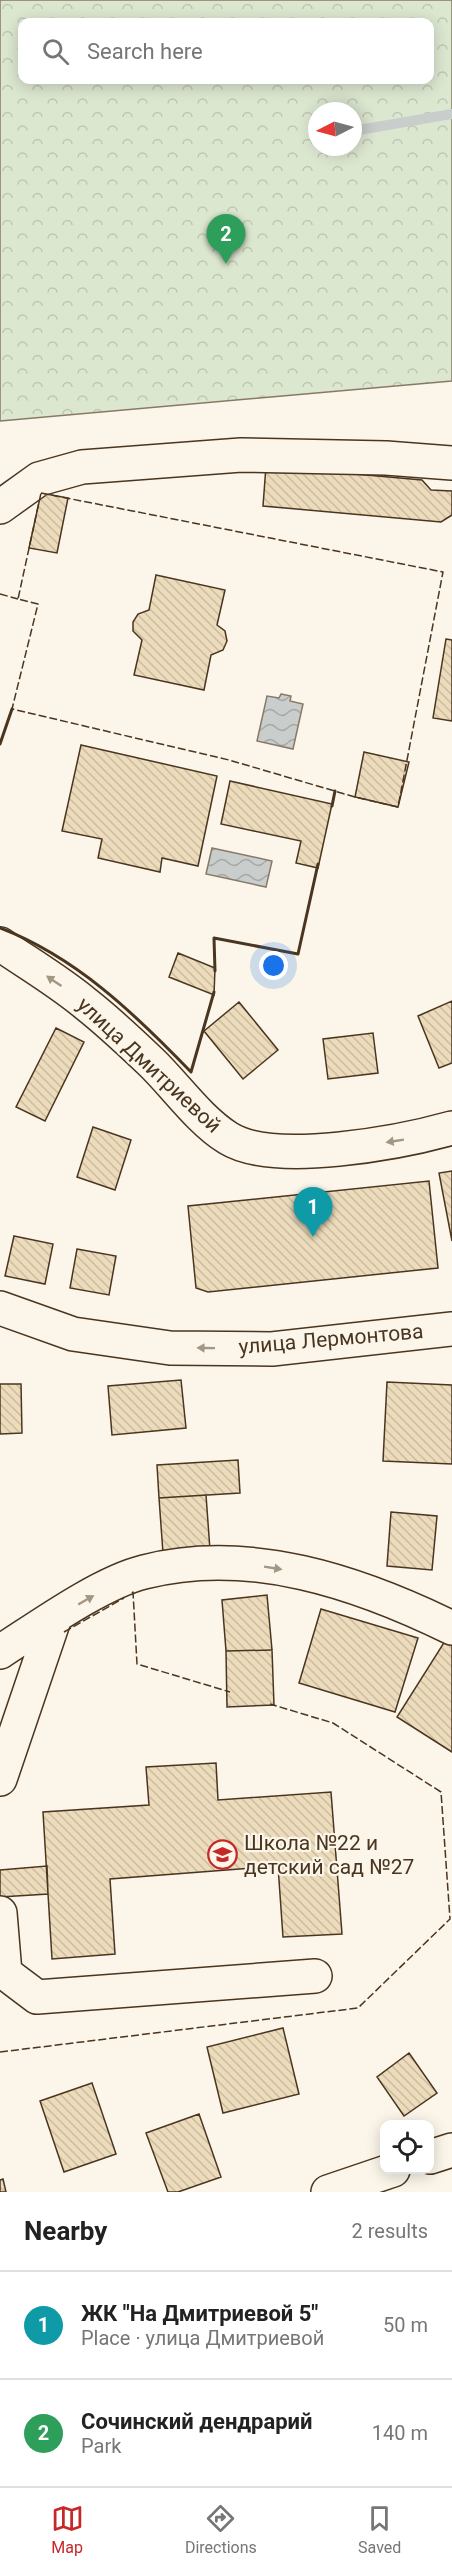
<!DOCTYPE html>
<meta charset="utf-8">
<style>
body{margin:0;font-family:Roboto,sans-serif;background:#f6f6f6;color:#222}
.controls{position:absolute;right:18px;bottom:18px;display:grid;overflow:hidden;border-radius:12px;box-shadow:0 3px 15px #0003}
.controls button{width:54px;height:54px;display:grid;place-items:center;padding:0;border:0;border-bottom:2px solid #e0e0e0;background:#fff;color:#222;font:30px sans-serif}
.compass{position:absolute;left:308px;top:102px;width:54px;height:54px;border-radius:50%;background:#fff;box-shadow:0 3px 15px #0003;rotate:264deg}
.you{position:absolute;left:274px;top:966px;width:21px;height:21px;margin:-15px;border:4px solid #fff;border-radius:50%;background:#1a73e8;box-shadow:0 0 0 9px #1a73e833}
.badge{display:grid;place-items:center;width:39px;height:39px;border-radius:50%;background:#c62828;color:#fff;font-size:20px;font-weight:700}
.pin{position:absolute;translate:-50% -50px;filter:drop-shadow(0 2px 3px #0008)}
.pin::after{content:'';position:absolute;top:32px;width:21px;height:18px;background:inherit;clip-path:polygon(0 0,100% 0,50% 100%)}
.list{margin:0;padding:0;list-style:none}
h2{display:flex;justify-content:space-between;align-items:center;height:78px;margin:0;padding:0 24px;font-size:26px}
h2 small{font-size:20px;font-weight:400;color:#767676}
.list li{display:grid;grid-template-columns:39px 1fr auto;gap:18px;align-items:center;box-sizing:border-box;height:108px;padding:0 24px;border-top:2px solid #e0e0e0}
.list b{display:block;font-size:22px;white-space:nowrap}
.list p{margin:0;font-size:20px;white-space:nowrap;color:#767676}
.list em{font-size:20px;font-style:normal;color:#767676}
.icon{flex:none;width:33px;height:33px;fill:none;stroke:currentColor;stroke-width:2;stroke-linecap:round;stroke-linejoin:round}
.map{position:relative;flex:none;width:452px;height:2192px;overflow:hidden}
.search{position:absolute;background:#fff;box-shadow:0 3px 15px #0003;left:18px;right:18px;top:18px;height:66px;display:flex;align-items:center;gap:15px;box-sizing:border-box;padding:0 21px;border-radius:12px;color:#767676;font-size:22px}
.sheet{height:294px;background:#fff}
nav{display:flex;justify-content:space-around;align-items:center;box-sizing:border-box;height:84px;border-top:2px solid #e0e0e0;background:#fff;font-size:16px;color:#767676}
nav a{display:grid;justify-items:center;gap:3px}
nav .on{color:#c62828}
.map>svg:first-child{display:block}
</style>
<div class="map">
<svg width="452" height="2192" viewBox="0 0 452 2192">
<defs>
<pattern id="park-crowns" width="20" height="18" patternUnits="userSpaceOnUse" patternTransform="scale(1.5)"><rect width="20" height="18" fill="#dce7d0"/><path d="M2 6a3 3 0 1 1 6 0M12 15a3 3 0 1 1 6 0" fill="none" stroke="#bec7b2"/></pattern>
<pattern id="water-waves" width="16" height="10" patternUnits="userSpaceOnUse" patternTransform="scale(1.5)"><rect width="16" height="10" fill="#c9cecd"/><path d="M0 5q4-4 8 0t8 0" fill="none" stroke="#a5a8a6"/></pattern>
<pattern id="building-back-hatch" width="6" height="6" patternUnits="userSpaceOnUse" patternTransform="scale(1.5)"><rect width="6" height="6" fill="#ecdcbc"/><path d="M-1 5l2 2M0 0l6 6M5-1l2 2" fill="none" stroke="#ccbda1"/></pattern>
</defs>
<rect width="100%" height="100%" fill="#fbf6e9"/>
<!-- park -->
<path fill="url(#park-crowns)" stroke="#887966" stroke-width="1.5" fill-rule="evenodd" d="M 0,0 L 452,0 L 452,381 L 0,421 ZM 22,22 L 430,22 L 430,80 L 22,80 ZM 317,111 L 353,111 L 353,147 L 317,147 Z"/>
<!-- water -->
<path fill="url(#water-waves)" stroke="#887966" stroke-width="1.5" d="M 281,694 L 291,696 L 290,701 L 303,704 L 293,749 L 257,741 L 267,696 L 279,698 Z
M 212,848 L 272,861 L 266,887 L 206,874 Z"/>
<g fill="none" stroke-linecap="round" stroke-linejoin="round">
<!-- stream -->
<path stroke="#c9cecd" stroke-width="10" d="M 353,131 L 452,114"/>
</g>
<!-- building -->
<path fill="url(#building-back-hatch)" stroke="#4a3520" stroke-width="1.5" d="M 266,466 L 422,480 L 431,490 L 452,491 L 452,515 L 441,522 L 263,506 Z
M 41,493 L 68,498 L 57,553 L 29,548 Z
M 156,575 L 225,590 L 217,625 L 225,631 L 227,641 L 223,650 L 211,655 L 204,690 L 134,675 L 142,640 L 133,631 L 133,622 L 138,614 L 149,610 Z
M 446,639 L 452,640 L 452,721 L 433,718 Z
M 81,745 L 217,776 L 198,866 L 162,858 L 160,872 L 98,858 L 102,839 L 62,831 Z
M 364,752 L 409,762 L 398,807 L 355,797 Z
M 230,781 L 332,804 L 318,868 L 296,863 L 301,841 L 221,824 Z
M 178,953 L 215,968 L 214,995 L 169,977 Z
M 452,1001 L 452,1063 L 439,1068 L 418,1016 Z
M 239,1002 L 278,1050 L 243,1079 L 204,1031 Z
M 56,1028 L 84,1042 L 45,1121 L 16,1107 Z
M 373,1033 L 378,1073 L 328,1079 L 323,1039 Z
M 93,1127 L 131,1140 L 115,1190 L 77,1177 Z
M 452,1171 L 452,1241 L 439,1173 Z
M 429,1181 L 438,1268 L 208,1292 L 196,1288 L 188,1206 Z
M 14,1236 L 53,1244 L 45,1284 L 5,1276 Z
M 77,1249 L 116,1256 L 109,1295 L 70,1288 Z
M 181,1380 L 186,1428 L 112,1435 L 108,1386 Z
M 387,1382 L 452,1385 L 452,1464 L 383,1461 Z
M 0,1384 L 21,1384 L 22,1433 L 0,1434 Z
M 238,1460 L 240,1493 L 159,1498 L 157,1465 Z
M 206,1495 L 210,1550 L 163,1553 L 159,1498 Z
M 391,1512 L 437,1516 L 432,1570 L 387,1566 Z
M 267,1595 L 272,1650 L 226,1651 L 222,1600 Z
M 321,1609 L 418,1638 L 395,1712 L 299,1683 Z
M 445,1641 L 452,1646 L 452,1752 L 397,1717 Z
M 272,1650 L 274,1705 L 227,1707 L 226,1651 Z
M 216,1763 L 218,1800 L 331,1792 L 342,1934 L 283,1937 L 278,1866 L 110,1879 L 115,1954 L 52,1959 L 43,1812 L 149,1805 L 146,1767 Z
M 47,1866 L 48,1894 L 0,1897 L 0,1870 Z
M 283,2028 L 299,2094 L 223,2113 L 207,2047 Z
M 409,2053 L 437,2093 L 404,2116 L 377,2077 Z
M 92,2083 L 116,2154 L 64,2172 L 40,2101 Z
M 199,2114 L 221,2177 L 178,2192 L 168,2192 L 146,2133 Z
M 3,2179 L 6,2192 L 0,2192 L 0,2180 Z"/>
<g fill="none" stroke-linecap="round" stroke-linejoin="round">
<defs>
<path id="minor" d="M 0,507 L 39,479 L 82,467 L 241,455 L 386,458 L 452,463
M 0,944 C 29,964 60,982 86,1004 C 109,1022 130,1042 151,1062 C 175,1085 199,1120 228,1138 C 274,1167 402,1142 452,1128
M 0,1308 L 73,1334 L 170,1348 L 272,1349 L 452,1329
M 0,1652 C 39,1627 100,1583 144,1572 C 249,1545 358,1582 452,1628
M 0,1779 L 55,1617
M 0,1913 L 5,1973 L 37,1997 L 315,1976
M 430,2157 L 452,2150
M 328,2192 L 393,2170"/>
</defs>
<!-- minor casing -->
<use href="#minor" stroke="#4a3520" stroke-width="36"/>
<!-- minor -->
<use href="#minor" stroke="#fbf6e9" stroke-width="33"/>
<!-- fence -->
<path stroke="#4a3520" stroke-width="1.5" stroke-dasharray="8 3" stroke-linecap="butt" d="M 41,493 L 443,572 L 398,807 L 355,797 L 229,760 L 12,709 L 38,604 L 18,599 Z
M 0,594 L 18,599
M 132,1593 L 133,1592 L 137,1664 L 230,1692
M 64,1632 L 124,1598
M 0,2052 L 358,2008 L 450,1919 L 441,1792 L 333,1723 L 270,1704"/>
<!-- wall -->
<path stroke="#4a3520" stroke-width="3" d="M 0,744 L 12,709
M 332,806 L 335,791
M 0,928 C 76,957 135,1014 191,1072 L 214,992
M 215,971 L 214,938 L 298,954 L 318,864"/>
</g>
<!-- one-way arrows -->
<defs><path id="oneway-solid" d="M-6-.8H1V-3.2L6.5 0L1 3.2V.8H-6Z" transform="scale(1.5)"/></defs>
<g fill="#a29684">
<use href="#oneway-solid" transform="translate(54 981) rotate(-146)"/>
<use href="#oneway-solid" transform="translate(395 1141) rotate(171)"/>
<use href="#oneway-solid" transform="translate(206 1348) rotate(-179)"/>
<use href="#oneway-solid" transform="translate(273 1568) rotate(9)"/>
<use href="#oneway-solid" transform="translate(86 1600) rotate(-30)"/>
</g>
<!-- icons -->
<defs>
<symbol id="school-ring" viewBox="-11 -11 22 22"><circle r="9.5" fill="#fbf6e9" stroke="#c62828" stroke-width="1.5"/><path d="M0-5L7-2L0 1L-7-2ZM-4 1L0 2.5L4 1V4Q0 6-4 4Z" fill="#c62828"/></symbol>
</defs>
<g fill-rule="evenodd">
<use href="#school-ring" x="206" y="1838" width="33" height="33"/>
</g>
<g text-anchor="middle" stroke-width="4.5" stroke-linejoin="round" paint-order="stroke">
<!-- street labels -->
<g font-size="21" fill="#4a3520" stroke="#fbf6e9">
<text transform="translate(149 1065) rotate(43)" y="7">улица Дмитриевой</text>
<text transform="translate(331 1339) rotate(-5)" y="7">улица Лермонтова</text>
</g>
<!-- poi labels -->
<g font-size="21" fill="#4a3520" stroke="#fbf6e9" text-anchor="start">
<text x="244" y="1850">Школа №22 и<tspan x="244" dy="24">детский сад №27</tspan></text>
</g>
</g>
</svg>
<div class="controls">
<button><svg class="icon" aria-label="locate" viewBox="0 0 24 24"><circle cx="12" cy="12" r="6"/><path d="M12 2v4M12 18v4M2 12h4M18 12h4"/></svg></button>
</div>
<svg class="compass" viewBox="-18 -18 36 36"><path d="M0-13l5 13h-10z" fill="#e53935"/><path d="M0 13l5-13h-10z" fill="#767676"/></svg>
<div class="you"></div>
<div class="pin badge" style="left:313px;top:1237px;background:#0f9aa8">1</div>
<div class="pin badge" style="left:226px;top:264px;background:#2e9e5b">2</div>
<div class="search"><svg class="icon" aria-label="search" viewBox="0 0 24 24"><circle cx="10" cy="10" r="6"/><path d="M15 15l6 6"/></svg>Search here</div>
</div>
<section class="sheet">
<h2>Nearby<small>2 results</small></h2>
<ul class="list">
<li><span class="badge" style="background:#0f9aa8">1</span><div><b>ЖК &quot;На Дмитриевой 5&quot;</b><p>Place · улица Дмитриевой</p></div><em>50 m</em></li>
<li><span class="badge" style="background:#2e9e5b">2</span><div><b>Сочинский дендрарий</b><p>Park</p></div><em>140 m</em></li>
</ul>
</section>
<nav>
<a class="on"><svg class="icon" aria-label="map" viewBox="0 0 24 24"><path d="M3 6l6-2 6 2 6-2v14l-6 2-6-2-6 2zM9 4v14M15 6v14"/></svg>Map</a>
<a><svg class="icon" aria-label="directions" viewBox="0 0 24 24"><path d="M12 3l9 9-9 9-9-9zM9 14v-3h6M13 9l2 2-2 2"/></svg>Directions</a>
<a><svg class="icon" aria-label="saved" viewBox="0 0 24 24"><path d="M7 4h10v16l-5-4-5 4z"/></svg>Saved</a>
</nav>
